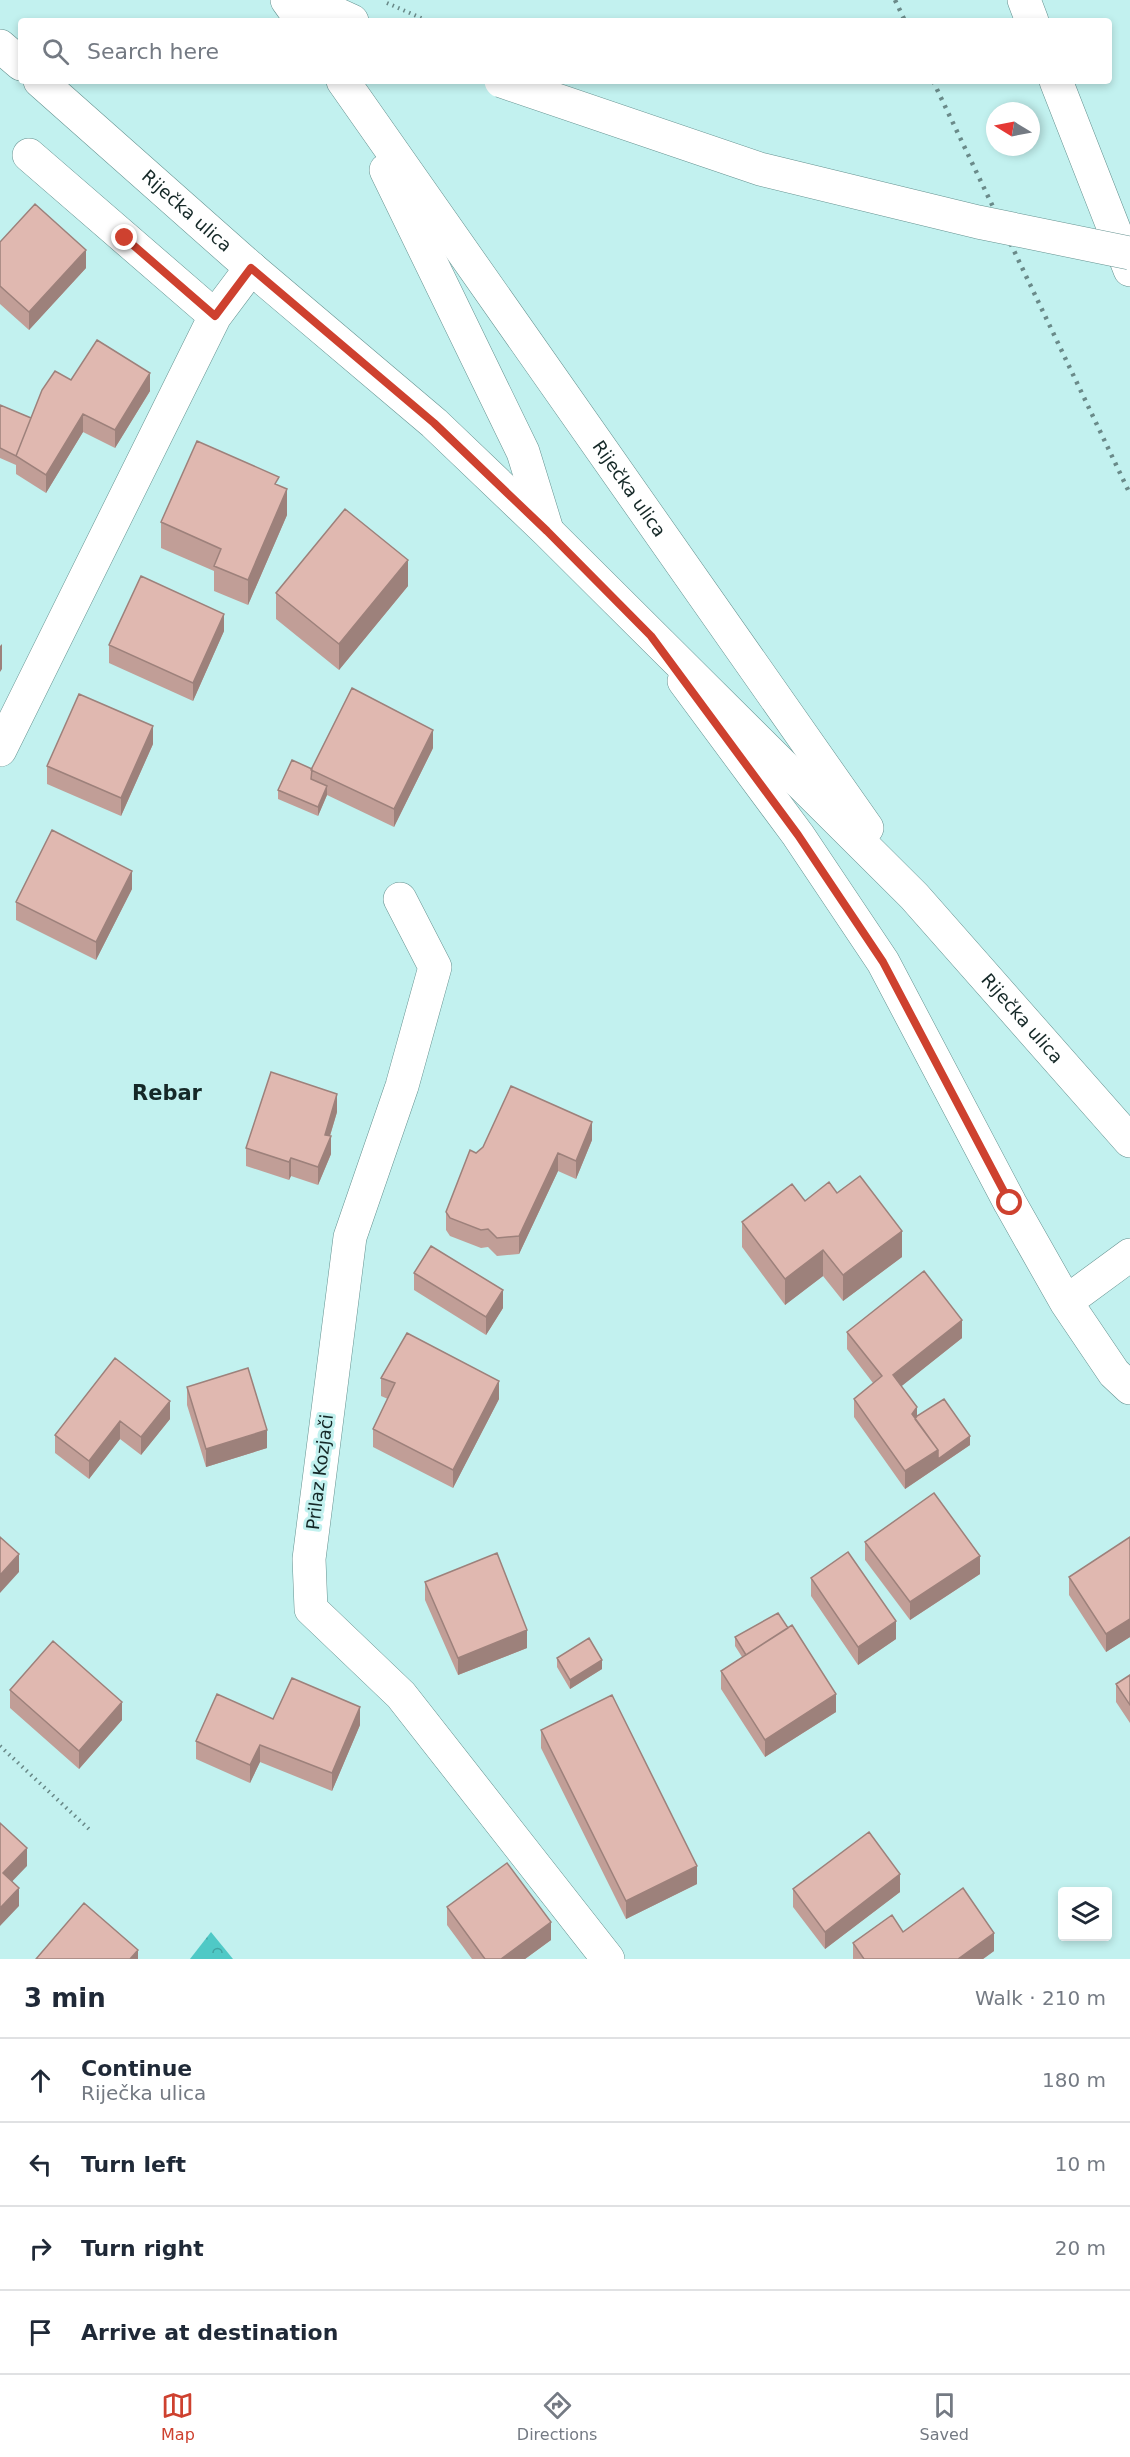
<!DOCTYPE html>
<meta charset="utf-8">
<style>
body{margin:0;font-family:"DejaVu Sans",sans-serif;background:#f2f2f3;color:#1f2937}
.controls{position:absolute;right:18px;bottom:18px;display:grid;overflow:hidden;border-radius:6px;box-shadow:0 3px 9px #0003}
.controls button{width:54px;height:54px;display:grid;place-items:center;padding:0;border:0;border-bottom:2px solid #e0e1e3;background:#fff;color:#1f2937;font:30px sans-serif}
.compass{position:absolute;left:986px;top:102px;width:54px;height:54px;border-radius:50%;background:#fff;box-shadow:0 3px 9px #0003;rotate:280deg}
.stop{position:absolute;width:18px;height:18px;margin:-14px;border:4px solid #ce412f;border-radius:50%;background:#fff}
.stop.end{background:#ce412f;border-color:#fff;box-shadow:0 2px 6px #0008}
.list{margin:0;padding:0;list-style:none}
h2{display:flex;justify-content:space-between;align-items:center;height:78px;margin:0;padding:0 24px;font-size:26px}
h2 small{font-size:20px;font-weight:400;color:#747a83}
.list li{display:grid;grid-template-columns:39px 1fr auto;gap:18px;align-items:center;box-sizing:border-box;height:84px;padding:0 24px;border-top:2px solid #e0e1e3}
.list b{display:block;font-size:22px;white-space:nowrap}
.list p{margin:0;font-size:20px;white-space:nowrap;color:#747a83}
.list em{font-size:20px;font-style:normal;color:#747a83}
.icon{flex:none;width:33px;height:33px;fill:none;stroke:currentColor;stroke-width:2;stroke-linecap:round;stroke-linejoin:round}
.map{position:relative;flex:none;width:1130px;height:1959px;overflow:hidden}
.search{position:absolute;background:#fff;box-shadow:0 3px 9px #0003;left:18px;right:18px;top:18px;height:66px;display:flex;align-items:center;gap:15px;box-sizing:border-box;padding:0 21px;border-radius:6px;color:#747a83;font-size:22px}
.sheet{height:414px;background:#fff}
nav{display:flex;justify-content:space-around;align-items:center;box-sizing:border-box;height:84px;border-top:2px solid #e0e1e3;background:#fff;font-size:16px;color:#747a83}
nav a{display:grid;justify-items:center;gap:3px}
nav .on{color:#ce412f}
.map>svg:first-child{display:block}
</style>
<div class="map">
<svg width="1130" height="1959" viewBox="0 0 1130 1959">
<defs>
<pattern id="forest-crowns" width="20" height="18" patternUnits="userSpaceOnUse" patternTransform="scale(1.5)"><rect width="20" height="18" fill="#4fc9c6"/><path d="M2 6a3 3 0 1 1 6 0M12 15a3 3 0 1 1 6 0" fill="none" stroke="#40a3a1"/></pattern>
</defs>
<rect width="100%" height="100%" fill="#c2f1ef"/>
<!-- forest -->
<path fill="url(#forest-crowns)" d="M 211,1932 L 233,1959 L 190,1959 Z"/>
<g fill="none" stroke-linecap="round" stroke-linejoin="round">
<defs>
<path id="street" d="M 1024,0 L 1032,21
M 1056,81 L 1130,270
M 29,155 L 215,316
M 684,681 L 798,835 L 883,962 L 1010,1203 L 1066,1302
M 0,750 L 215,316 L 251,268
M 400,899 L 435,967 L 402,1086 L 350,1237 L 309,1559 L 311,1609 L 401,1695 L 608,1959
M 1130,1255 L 1066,1302 L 1114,1373 L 1130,1388"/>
<path id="secondary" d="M 306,0 L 352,21"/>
<g id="primary">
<path d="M 287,0 L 302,21"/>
<path d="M 0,46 L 21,64"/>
<path id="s1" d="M 40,81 L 251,268 L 434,423 L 547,531 L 914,896 L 1130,1141"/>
<path id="s2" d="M 343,81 L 867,828"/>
<path d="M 386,170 L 523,452 L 547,530"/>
</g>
</defs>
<!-- street casing -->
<use href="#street" stroke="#659290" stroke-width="34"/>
<!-- secondary casing -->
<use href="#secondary" stroke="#659290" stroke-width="34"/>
<!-- primary casing -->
<use href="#primary" stroke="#659290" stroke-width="34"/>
<!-- path -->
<path stroke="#688887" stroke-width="4" stroke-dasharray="1.5 4.5" stroke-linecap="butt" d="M 387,3 L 428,21
M 0,1746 L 90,1830"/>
<!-- street -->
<use href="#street" stroke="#fff" stroke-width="33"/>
<!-- secondary -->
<use href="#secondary" stroke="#fff" stroke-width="33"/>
<!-- primary -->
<use href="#primary" stroke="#fff" stroke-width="33"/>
<!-- rail -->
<path stroke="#6a8a89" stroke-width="4.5" stroke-dasharray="3 6" stroke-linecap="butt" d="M 895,0 L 905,21
M 933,81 L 1130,494"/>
<defs>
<path id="secondary-bridge" d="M 501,81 L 760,169 L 978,222 L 1130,253"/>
</defs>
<!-- secondary-bridge casing -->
<use href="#secondary-bridge" stroke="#659290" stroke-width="34" stroke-linecap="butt"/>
<!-- secondary-bridge -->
<use href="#secondary-bridge" stroke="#fff" stroke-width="33"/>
</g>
<!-- wall -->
<path fill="#c19e97" d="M 0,242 L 86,268 L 29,330 L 0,304 Z
M 71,380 L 150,391 L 115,448 L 83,432 L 46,493 L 16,474 L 16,465 L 0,458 L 0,405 L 31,418 Z
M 279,486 L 287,515 L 248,605 L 214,591 L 214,571 L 161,548 L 161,522 Z
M 408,586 L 339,670 L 276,619 L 276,593 Z
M 224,631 L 193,701 L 109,663 L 109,645 Z
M 153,744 L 121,816 L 47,784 L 47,766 Z
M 433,748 L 394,827 L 327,795 L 318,816 L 278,799 L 278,790 L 312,769 Z
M 132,889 L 96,960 L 16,920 L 16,902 Z
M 337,1112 L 330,1136 L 331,1154 L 318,1185 L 291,1176 L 289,1180 L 246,1166 L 246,1148 Z
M 592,1140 L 576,1179 L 558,1171 L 519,1254 L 497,1256 L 488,1247 L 481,1248 L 450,1236 L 446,1230 L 446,1212 L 476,1153 Z
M 837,1193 L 902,1257 L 843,1301 L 823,1276 L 785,1305 L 742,1247 L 742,1222 L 805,1201 Z
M 414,1273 L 503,1308 L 486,1335 L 414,1290 Z
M 847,1332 L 962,1338 L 901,1386 L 917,1416 L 970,1445 L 905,1489 L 854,1417 L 854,1399 L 873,1383 L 847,1349 Z
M 115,1358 L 170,1419 L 141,1455 L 120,1439 L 89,1479 L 55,1453 L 55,1435 Z
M 381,1378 L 499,1399 L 453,1488 L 373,1447 L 373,1429 L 388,1399 L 381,1396 Z
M 187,1387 L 267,1448 L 206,1467 L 187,1405 Z
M 1130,1537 L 1130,1637 L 1106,1652 L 1069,1595 L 1069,1577 Z
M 865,1542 L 980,1574 L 910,1620 L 865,1560 Z
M 811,1578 L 896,1639 L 858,1665 L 811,1596 Z
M 425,1582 L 527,1648 L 458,1675 L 425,1600 Z
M 735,1637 L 836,1712 L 765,1757 L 721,1689 L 721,1671 L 742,1657 L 735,1646 Z
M 557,1658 L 602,1669 L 570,1689 L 557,1667 Z
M 1130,1675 L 1130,1723 L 1116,1702 L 1116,1684 Z
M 10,1690 L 122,1720 L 79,1769 L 10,1708 Z
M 273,1719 L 360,1725 L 332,1791 L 260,1762 L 250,1783 L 196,1759 L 196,1741 Z
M 541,1730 L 697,1884 L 626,1919 L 541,1748 Z
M 793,1889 L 900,1892 L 825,1949 L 793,1907 Z
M 447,1907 L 551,1940 L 525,1959 L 472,1959 L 447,1925 Z
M 903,1932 L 994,1951 L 983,1959 L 853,1959 L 853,1943 Z"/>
<!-- shaded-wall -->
<path fill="#9d817b" d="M 86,250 L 86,268 L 29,330 L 29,312 Z
M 150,373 L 150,391 L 115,448 L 115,430 Z
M 83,414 L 83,432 L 46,493 L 46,475 Z
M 287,489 L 287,515 L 248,605 L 248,580 Z
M 408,560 L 408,586 L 339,670 L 339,644 Z
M 224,614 L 224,631 L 193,701 L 193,683 Z
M 2,644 L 2,669 L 0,672 L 0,646 Z
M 153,726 L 153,744 L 121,816 L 121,798 Z
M 433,730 L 433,748 L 394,827 L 394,809 Z
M 327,786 L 327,795 L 318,816 L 318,807 Z
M 132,871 L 132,889 L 96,960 L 96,942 Z
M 337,1094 L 337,1112 L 328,1142 L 331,1136 L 331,1154 L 318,1185 L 318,1167 L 325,1135 Z
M 592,1122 L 592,1140 L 576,1179 L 576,1161 Z
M 558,1153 L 558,1171 L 519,1254 L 519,1236 Z
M 291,1158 L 291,1176 L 289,1180 L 289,1162 Z
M 902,1231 L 902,1257 L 843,1301 L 843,1275 Z
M 823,1250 L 823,1276 L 785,1305 L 785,1279 Z
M 503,1290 L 503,1308 L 486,1335 L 486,1317 Z
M 962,1320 L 962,1338 L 893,1393 L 893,1375 Z
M 499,1381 L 499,1399 L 453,1488 L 453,1470 Z
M 170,1401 L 170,1419 L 141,1455 L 141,1437 Z
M 917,1407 L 917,1425 L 912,1414 Z
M 120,1421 L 120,1439 L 89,1479 L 89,1461 Z
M 267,1430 L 267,1448 L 206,1467 L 206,1449 Z
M 970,1436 L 970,1445 L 905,1489 L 905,1471 L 938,1450 Z
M 19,1554 L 19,1572 L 0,1593 L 0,1575 Z
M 980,1556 L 980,1574 L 910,1620 L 910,1602 Z
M 1130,1619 L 1130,1637 L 1106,1652 L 1106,1634 Z
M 896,1621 L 896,1639 L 858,1665 L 858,1647 Z
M 527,1630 L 527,1648 L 458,1675 L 458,1658 Z
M 602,1660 L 602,1669 L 570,1689 L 570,1680 Z
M 836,1694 L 836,1712 L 765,1757 L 765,1740 Z
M 122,1702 L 122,1720 L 79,1769 L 79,1751 Z
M 360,1707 L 360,1725 L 332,1791 L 332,1773 Z
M 260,1745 L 260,1762 L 250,1783 L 250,1765 Z
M 27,1848 L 27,1866 L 3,1891 L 3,1873 Z
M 697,1866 L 697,1884 L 626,1919 L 626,1901 Z
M 900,1874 L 900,1892 L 825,1949 L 825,1932 Z
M 19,1888 L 19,1906 L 0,1926 L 0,1908 Z
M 551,1922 L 551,1940 L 525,1959 L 501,1959 Z
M 994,1933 L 994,1951 L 983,1959 L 958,1959 Z
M 138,1950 L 138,1959 L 130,1959 Z"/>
<!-- building -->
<path fill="#e0b8b0" stroke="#9d817b" stroke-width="1.5" d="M 35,204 L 86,250 L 29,312 L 0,286 L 0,242 Z
M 97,340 L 150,373 L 115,430 L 83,414 L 46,475 L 16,456 L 42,390 L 55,371 L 71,380 Z
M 0,405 L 31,418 L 16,456 L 0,448 Z
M 197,441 L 279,477 L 275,484 L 287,489 L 248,580 L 214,566 L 221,549 L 161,522 Z
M 345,509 L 408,560 L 339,644 L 276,593 Z
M 141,576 L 224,614 L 193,683 L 109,645 Z
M 352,688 L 433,730 L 394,809 L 311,770 Z
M 79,694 L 153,726 L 121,798 L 47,766 Z
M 292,760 L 312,769 L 311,779 L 327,786 L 318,807 L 278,790 Z
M 52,830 L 132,871 L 96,942 L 16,902 Z
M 271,1072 L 337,1094 L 325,1135 L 331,1136 L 318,1167 L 291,1158 L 289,1162 L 246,1148 Z
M 511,1086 L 592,1122 L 576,1161 L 558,1153 L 519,1236 L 497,1238 L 488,1229 L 481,1230 L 450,1218 L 446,1212 L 470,1150 L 476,1153 L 483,1147 Z
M 860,1176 L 902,1231 L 843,1275 L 823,1250 L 785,1279 L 742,1222 L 792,1184 L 805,1201 L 829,1182 L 837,1193 Z
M 431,1246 L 503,1290 L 486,1317 L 414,1273 Z
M 924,1271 L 962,1320 L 893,1375 L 917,1407 L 912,1414 L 938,1450 L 905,1471 L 854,1399 L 882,1376 L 847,1332 Z
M 407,1333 L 499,1381 L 453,1470 L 373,1429 L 395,1383 L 381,1378 Z
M 115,1358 L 170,1401 L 141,1437 L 120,1421 L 89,1461 L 55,1435 Z
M 248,1368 L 267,1430 L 206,1449 L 187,1387 Z
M 944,1399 L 970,1436 L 938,1459 L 938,1450 L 915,1419 L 917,1416 Z
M 934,1493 L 980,1556 L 910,1602 L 865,1542 Z
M 0,1537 L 19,1554 L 0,1575 Z
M 1130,1537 L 1130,1619 L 1106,1634 L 1069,1577 Z
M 848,1552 L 896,1621 L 858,1647 L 811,1578 Z
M 497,1553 L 527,1630 L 458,1658 L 425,1582 Z
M 778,1613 L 788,1628 L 746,1655 L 735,1637 Z
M 792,1625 L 836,1694 L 765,1740 L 721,1671 Z
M 589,1638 L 602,1660 L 570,1680 L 557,1658 Z
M 53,1641 L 122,1702 L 79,1751 L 10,1690 Z
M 1130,1675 L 1130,1705 L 1116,1684 Z
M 292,1678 L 360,1707 L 332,1773 L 260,1745 L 250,1765 L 196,1741 L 217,1694 L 273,1719 Z
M 612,1695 L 697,1866 L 626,1901 L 541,1730 Z
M 0,1823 L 27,1848 L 3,1873 L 19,1888 L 0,1908 Z
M 869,1832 L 900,1874 L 825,1932 L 793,1889 Z
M 507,1863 L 551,1922 L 501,1959 L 485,1959 L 447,1907 Z
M 963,1888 L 994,1933 L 958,1959 L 864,1959 L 853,1943 L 892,1915 L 903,1932 Z
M 84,1903 L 138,1950 L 130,1959 L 36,1959 Z"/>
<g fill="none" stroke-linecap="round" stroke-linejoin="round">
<!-- route -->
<path stroke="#ce412f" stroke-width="8" d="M 125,238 L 215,316 L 251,268 L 434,423 L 547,531 L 651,636 L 798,835 L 883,962 L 1010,1203"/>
</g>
<g text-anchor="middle" stroke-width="6" stroke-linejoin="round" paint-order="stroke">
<!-- street labels -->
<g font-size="18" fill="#152827" stroke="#c2f1ef">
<text dy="6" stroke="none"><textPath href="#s1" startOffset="196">Riječka ulica</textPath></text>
<text dy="6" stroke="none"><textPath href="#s2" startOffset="498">Riječka ulica</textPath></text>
<text dy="6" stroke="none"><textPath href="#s1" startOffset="1359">Riječka ulica</textPath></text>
<text transform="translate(320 1472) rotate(-83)" y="6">Prilaz Kozjači</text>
</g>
<!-- quarter labels -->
<g font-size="21" font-weight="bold" fill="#152827" stroke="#c2f1ef">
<text x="167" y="1100">Rebar</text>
</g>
</g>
</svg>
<div class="controls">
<button><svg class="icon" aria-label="layers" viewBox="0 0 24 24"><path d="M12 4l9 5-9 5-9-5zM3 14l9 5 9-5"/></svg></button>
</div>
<svg class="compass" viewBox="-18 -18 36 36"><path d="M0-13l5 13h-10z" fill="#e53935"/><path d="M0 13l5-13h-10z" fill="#747a83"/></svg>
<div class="stop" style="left:1010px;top:1203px"></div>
<div class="stop end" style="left:125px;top:238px"></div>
<div class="search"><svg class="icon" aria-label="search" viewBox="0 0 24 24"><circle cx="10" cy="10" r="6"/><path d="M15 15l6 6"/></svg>Search here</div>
</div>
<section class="sheet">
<h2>3 min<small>Walk · 210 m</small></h2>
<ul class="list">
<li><svg class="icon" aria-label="ahead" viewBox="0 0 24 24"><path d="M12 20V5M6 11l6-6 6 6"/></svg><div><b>Continue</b><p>Riječka ulica</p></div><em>180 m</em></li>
<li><svg class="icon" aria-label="left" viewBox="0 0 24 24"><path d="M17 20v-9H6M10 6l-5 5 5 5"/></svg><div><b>Turn left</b></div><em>10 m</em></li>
<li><svg class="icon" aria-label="right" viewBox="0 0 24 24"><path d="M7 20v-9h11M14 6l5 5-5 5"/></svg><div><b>Turn right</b></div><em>20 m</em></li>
<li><svg class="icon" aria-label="arrive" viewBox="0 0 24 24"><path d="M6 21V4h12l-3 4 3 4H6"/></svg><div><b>Arrive at destination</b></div></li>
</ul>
</section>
<nav>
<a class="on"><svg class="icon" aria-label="map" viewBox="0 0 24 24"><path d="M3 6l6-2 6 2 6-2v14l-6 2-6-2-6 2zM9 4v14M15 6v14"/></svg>Map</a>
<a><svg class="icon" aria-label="directions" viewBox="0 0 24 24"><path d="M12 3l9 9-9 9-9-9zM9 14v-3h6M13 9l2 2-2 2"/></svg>Directions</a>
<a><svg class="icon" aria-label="saved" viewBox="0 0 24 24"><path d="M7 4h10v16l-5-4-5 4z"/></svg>Saved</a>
</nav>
